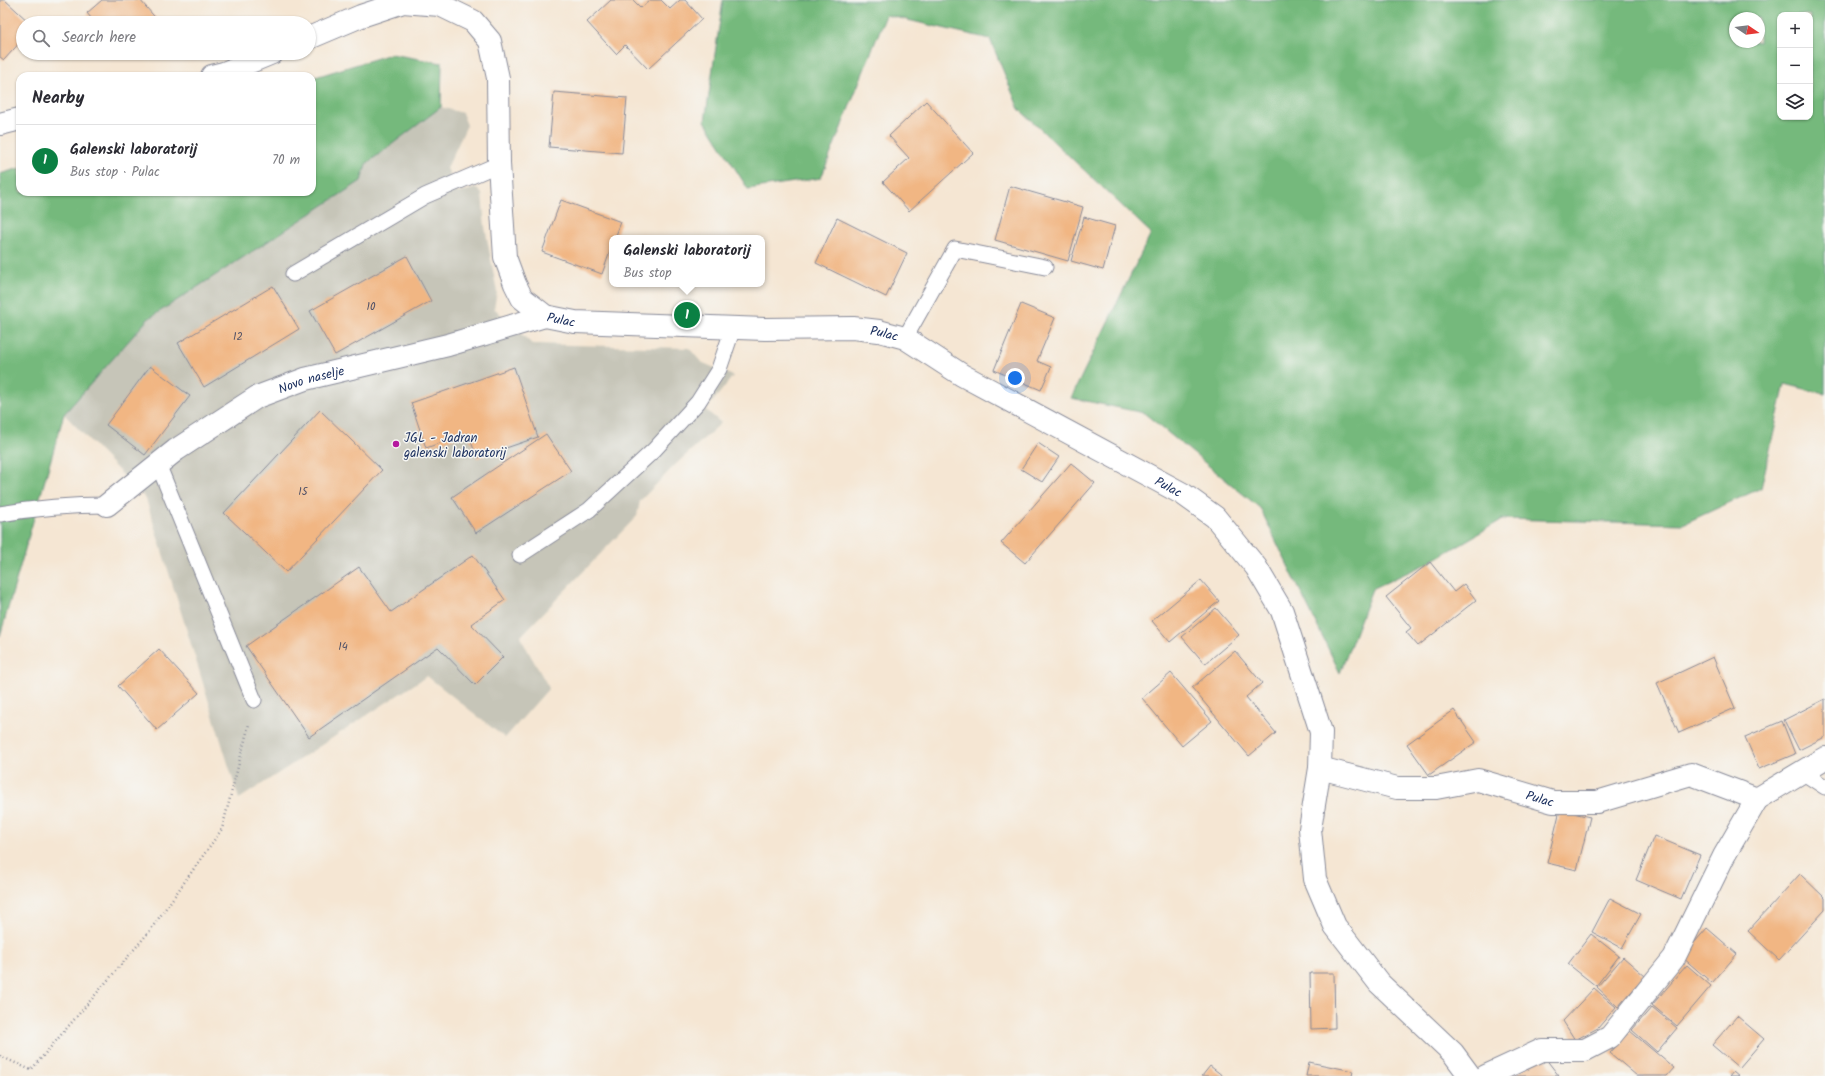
<!DOCTYPE html>
<meta charset="utf-8">
<style>
body{margin:0;font-family:Kalam,sans-serif;background:#f2f2f3;color:#2b2b33}
.controls{position:absolute;right:12px;top:12px;display:grid;overflow:hidden;border-radius:8px;box-shadow:0 1px 3px #0004}
.controls button{width:36px;height:36px;display:grid;place-items:center;padding:0;border:0;border-bottom:1px solid #e1e1e2;background:#fff;color:#2b2b33;font:20px sans-serif}
.compass{position:absolute;left:1729px;top:12px;width:36px;height:36px;border-radius:50%;background:#fff;box-shadow:0 1px 3px #0004;rotate:103deg}
.you{position:absolute;left:1015px;top:378px;width:14px;height:14px;margin:-10px;border:3px solid #fff;border-radius:50%;background:#1a73e8;box-shadow:0 0 0 6px #1a73e833}
.badge{display:grid;place-items:center;width:26px;height:26px;border-radius:50%;background:#0b8043;color:#fff;font-size:13px;font-weight:700}
.pin{position:absolute;translate:-50% -50%;border:2px solid #fff;box-shadow:0 1px 4px #0006}
.popup{position:absolute;left:609px;top:235px;width:156px;height:52px;box-sizing:border-box;display:grid;place-content:center;border-radius:8px;background:#fff;filter:drop-shadow(0 1px 3px #0005);font-size:13px;white-space:nowrap;color:#7c7c81}
.popup b{font-size:15px;color:#2b2b33}
.popup::after{content:'';position:absolute;left:50%;top:100%;margin-left:-8px;border:8px solid transparent;border-top-color:#fff}
.list{margin:0;padding:0;list-style:none}
h2{display:flex;justify-content:space-between;align-items:center;height:52px;margin:0;padding:0 16px;font-size:17px}
h2 small{font-size:13px;font-weight:400;color:#7c7c81}
.list li{display:grid;grid-template-columns:26px 1fr auto;gap:12px;align-items:center;box-sizing:border-box;height:72px;padding:0 16px;border-top:1px solid #e1e1e2}
.list b{display:block;font-size:15px;white-space:nowrap}
.list p{margin:0;font-size:13px;white-space:nowrap;color:#7c7c81}
.list em{font-size:13px;font-style:normal;color:#7c7c81}
.icon{flex:none;width:22px;height:22px;fill:none;stroke:currentColor;stroke-width:2;stroke-linecap:round;stroke-linejoin:round}
.map{position:relative;flex:none;width:1825px;height:1076px;overflow:hidden}
.search{position:absolute;background:#fff;box-shadow:0 1px 3px #0004;left:16px;top:16px;width:300px;height:44px;display:flex;align-items:center;gap:10px;box-sizing:border-box;padding:0 14px;border-radius:22px;color:#7c7c81;font-size:15px}
.panel{position:absolute;background:#fff;box-shadow:0 1px 3px #0004;left:16px;top:72px;width:300px;height:124px;border-radius:12px}
.map>svg:first-child{display:block}
</style>
<div class="map">
<svg width="1825" height="1076" viewBox="0 0 1825 1076">
<rect width="100%" height="100%" fill="#f6f6f2"/>
<filter id="ink" filterUnits="userSpaceOnUse"><feTurbulence type="fractalNoise" baseFrequency=".025" numOctaves="2"/><feDisplacementMap in="SourceGraphic" scale="8" xChannelSelector="R" yChannelSelector="G"/><feConvolveMatrix kernelMatrix="1 2 1 2 8 2 1 2 1" color-interpolation-filters="sRGB"/></filter>
<filter id="wash" filterUnits="userSpaceOnUse"><feTurbulence type="fractalNoise" baseFrequency=".012" numOctaves="4" result="noise"/><feDisplacementMap in="SourceGraphic" scale="16" xChannelSelector="R" yChannelSelector="G"/><feGaussianBlur stdDeviation="0.9" result="paint"/><feColorMatrix in="noise" values="0 0 0 0 0 0 0 0 0 0 0 0 0 0 0 0 0 1.4 0 .05"/><feComposite in="paint" operator="in"/></filter>
<g filter="url(#wash)">
<rect width="100%" height="100%" fill="#f5e6d3"/>
<!-- industrial -->
<path fill="#c6c5b8" d="M 441,107 L 462,113 L 467,125 L 447,168 L 458,193 L 476,188 L 482,194 L 485,227 L 497,292 L 494,308 L 532,344 L 689,348 L 701,362 L 733,376 L 706,410 L 721,423 L 674,466 L 640,501 L 637,516 L 520,637 L 549,688 L 505,738 L 427,676 L 239,799 L 146,499 L 64,414 L 148,319 L 361,181 L 366,164 Z"/>
<!-- forest -->
<path fill="#75b97c" stroke="#48746d" fill-rule="evenodd" d="M 723,0 L 1825,0 L 1825,394 L 1785,384 L 1761,488 L 1683,524 L 1503,519 L 1430,562 L 1372,589 L 1340,673 L 1260,508 L 1144,413 L 1071,398 L 1151,233 L 1019,109 L 990,39 L 886,15 L 821,178 L 748,189 L 705,121 ZM 1780,15 L 1810,15 L 1810,117 L 1780,117 ZM 1735,18 L 1759,18 L 1759,42 L 1735,42 Z
M 391,54 L 442,63 L 441,107 L 366,164 L 361,181 L 148,319 L 64,414 L 0,636 L 0,174 L 20,168 L 20,192 L 312,192 L 312,78 Z"/>
<g id="blocks">
<!-- building -->
<path fill="#f1b683" d="M 0,0 L 5,0 L 30,23 L 23,23 L 23,39 L 4,60 L 0,57 Z
M 102,0 L 140,0 L 159,22 L 95,23 L 87,13 Z
M 611,0 L 633,0 L 641,8 L 650,0 L 661,0 L 670,9 L 680,0 L 685,0 L 702,19 L 648,69 L 625,45 L 616,54 L 587,22 Z
M 554,92 L 627,98 L 622,153 L 549,147 Z
M 926,101 L 973,153 L 909,211 L 883,182 L 909,158 L 889,136 Z
M 1010,186 L 1083,207 L 1068,261 L 995,240 Z
M 561,200 L 621,222 L 615,238 L 612,238 L 612,246 L 602,274 L 542,252 Z
M 1084,217 L 1115,226 L 1103,270 L 1071,261 Z
M 837,218 L 907,253 L 886,297 L 816,263 Z
M 407,256 L 431,301 L 335,355 L 310,311 Z
M 273,286 L 299,329 L 204,387 L 178,343 Z
M 1021,304 L 1055,318 L 1037,361 L 1051,367 L 1041,390 L 994,370 Z
M 150,366 L 190,396 L 145,455 L 106,425 Z
M 514,367 L 538,437 L 477,458 L 468,433 L 426,448 L 411,403 Z
M 320,410 L 382,470 L 286,572 L 224,513 Z
M 546,434 L 571,471 L 476,533 L 452,497 Z
M 1038,443 L 1059,457 L 1042,482 L 1021,469 Z
M 1071,463 L 1095,483 L 1025,563 L 1001,543 Z
M 473,555 L 505,600 L 471,624 L 503,657 L 475,685 L 438,647 L 309,737 L 246,646 L 359,567 L 391,612 Z
M 1430,562 L 1454,592 L 1464,584 L 1476,600 L 1418,646 L 1406,632 L 1411,628 L 1386,597 Z
M 1201,580 L 1219,601 L 1170,642 L 1152,621 Z
M 1216,608 L 1239,635 L 1205,664 L 1182,637 Z
M 159,649 L 199,693 L 157,730 L 118,686 Z
M 1235,651 L 1262,683 L 1246,697 L 1276,733 L 1249,756 L 1192,688 Z
M 1713,657 L 1735,708 L 1679,733 L 1657,683 Z
M 1171,673 L 1212,721 L 1182,746 L 1142,698 Z
M 1825,699 L 1825,737 L 1799,750 L 1784,720 Z
M 1454,710 L 1476,742 L 1429,775 L 1407,744 Z
M 1782,721 L 1795,754 L 1759,769 L 1745,737 Z
M 1560,810 L 1590,817 L 1577,870 L 1547,863 Z
M 1654,836 L 1700,855 L 1681,899 L 1636,880 Z
M 1800,874 L 1825,898 L 1825,910 L 1779,960 L 1748,931 Z
M 1610,898 L 1641,914 L 1622,948 L 1592,932 Z
M 1707,928 L 1737,954 L 1712,983 L 1682,957 Z
M 1591,934 L 1619,956 L 1596,986 L 1568,964 Z
M 1623,957 L 1645,976 L 1618,1007 L 1597,987 Z
M 1687,965 L 1711,986 L 1677,1026 L 1652,1005 Z
M 1310,973 L 1334,973 L 1335,1028 L 1311,1029 Z
M 1594,988 L 1616,1007 L 1598,1028 L 1575,1040 L 1563,1021 Z
M 1652,1007 L 1677,1028 L 1657,1052 L 1632,1030 Z
M 1737,1016 L 1764,1039 L 1739,1068 L 1712,1045 Z
M 1630,1031 L 1674,1068 L 1667,1076 L 1637,1076 L 1610,1053 Z
M 1542,1054 L 1559,1076 L 1513,1076 Z
M 1309,1062 L 1353,1071 L 1352,1076 L 1306,1076 Z
M 1210,1066 L 1223,1076 L 1202,1076 Z
M 1733,1071 L 1739,1076 L 1729,1076 Z"/>
</g>
</g>
<g filter="url(#ink)">
<use href="#blocks" fill-opacity="0" stroke="#888a98" stroke-width="1"/>
<g fill="none" stroke-linecap="round" stroke-linejoin="round">
<defs>
<path id="service" d="M 293,274 L 425,196 L 499,164
M 905,338 L 955,249 L 1045,267
M 158,464 L 254,700
M 0,514 C 36,508 71,505 107,505
M 520,555 L 589,510 L 654,450 L 698,402 L 719,369 L 733,328
M 1802,772 L 1825,787"/>
<g id="minor">
<path id="s1" d="M 309,38 L 361,16 L 403,2 L 440,5 L 473,21 L 490,41 L 498,78 L 499,164 L 505,257 L 515,284 L 522,298 L 545,316 L 575,322 L 765,329 L 853,328 L 879,331 L 905,338 L 962,375 L 1183,494 L 1215,517 L 1256,567 L 1282,611 L 1321,732 L 1320,768 L 1310,829 L 1315,879 L 1335,926 L 1379,983 L 1453,1053 L 1470,1076"/>
<path d="M 212,76 L 224,73 L 272,53"/>
<path d="M 0,124 L 20,119"/>
<path id="s2" d="M 107,505 L 176,450 L 257,397 L 305,379 L 448,345 L 545,316"/>
<path id="s3" d="M 1320,768 L 1397,788 L 1436,788 L 1478,780 L 1553,802 L 1597,802 L 1691,774 L 1757,799 L 1825,758"/>
<path d="M 1486,1076 L 1542,1050 L 1585,1050 L 1610,1037 L 1674,958 L 1724,856 L 1757,799"/>
</g>
</defs>
<!-- service casing -->
<use href="#service" stroke="#888a98" stroke-width="17"/>
<!-- minor casing -->
<use href="#minor" stroke="#888a98" stroke-width="24"/>
<!-- path -->
<path stroke="#888a98" stroke-width="2.5" stroke-dasharray="1 3" stroke-linecap="butt" d="M 0,1056 L 31,1070 L 149,932 L 222,829 L 249,724"/>
<!-- service -->
<use href="#service" stroke="#fff" stroke-width="15"/>
<!-- minor -->
<use href="#minor" stroke="#fff" stroke-width="22"/>
</g>
</g>
<!-- markers -->
<circle fill="#b5179e" stroke="#f6f6f2" stroke-width="1.5" cx="396" cy="444" r="4"/>
<g text-anchor="middle" stroke-width="3" stroke-linejoin="round" paint-order="stroke">
<!-- number labels -->
<g font-size="11" fill="#505167">
<text x="371" y="310">10</text>
<text x="238" y="340">12</text>
<text x="303" y="495">15</text>
<text x="343" y="650">14</text>
</g>
<!-- street labels -->
<g font-size="13" fill="#1b2f5e" stroke="#f6f6f2">
<text dy="5" stroke="none"><textPath href="#s1" startOffset="508">Pulac</textPath></text>
<text dy="5" stroke="none"><textPath href="#s1" startOffset="832">Pulac</textPath></text>
<text dy="5" stroke="none"><textPath href="#s2" startOffset="242">Novo naselje</textPath></text>
<text dy="5" stroke="none"><textPath href="#s1" startOffset="1156">Pulac</textPath></text>
<text dy="5" stroke="none"><textPath href="#s3" startOffset="226">Pulac</textPath></text>
</g>
<!-- poi labels -->
<g font-size="13" fill="#1b2f5e" stroke="#f6f6f2" text-anchor="start">
<text x="404" y="442">JGL - Jadran<tspan x="404" dy="15">galenski laboratorij</tspan></text>
</g>
</g>
</svg>
<div class="controls">
<button>+</button>
<button>−</button>
<button><svg class="icon" aria-label="layers" viewBox="0 0 24 24"><path d="M12 4l9 5-9 5-9-5zM3 14l9 5 9-5"/></svg></button>
</div>
<svg class="compass" viewBox="-18 -18 36 36"><path d="M0-13l5 13h-10z" fill="#e53935"/><path d="M0 13l5-13h-10z" fill="#7c7c81"/></svg>
<div class="you"></div>
<div class="pin badge" style="left:687px;top:315px">1</div>
<div class="popup"><b>Galenski laboratorij</b>Bus stop</div>
<div class="search"><svg class="icon" aria-label="search" viewBox="0 0 24 24"><circle cx="10" cy="10" r="6"/><path d="M15 15l6 6"/></svg>Search here</div>
<section class="panel">
<h2>Nearby<small></small></h2>
<ul class="list">
<li><span class="badge">1</span><div><b>Galenski laboratorij</b><p>Bus stop · Pulac</p></div><em>70 m</em></li>
</ul>
</section>
</div>
